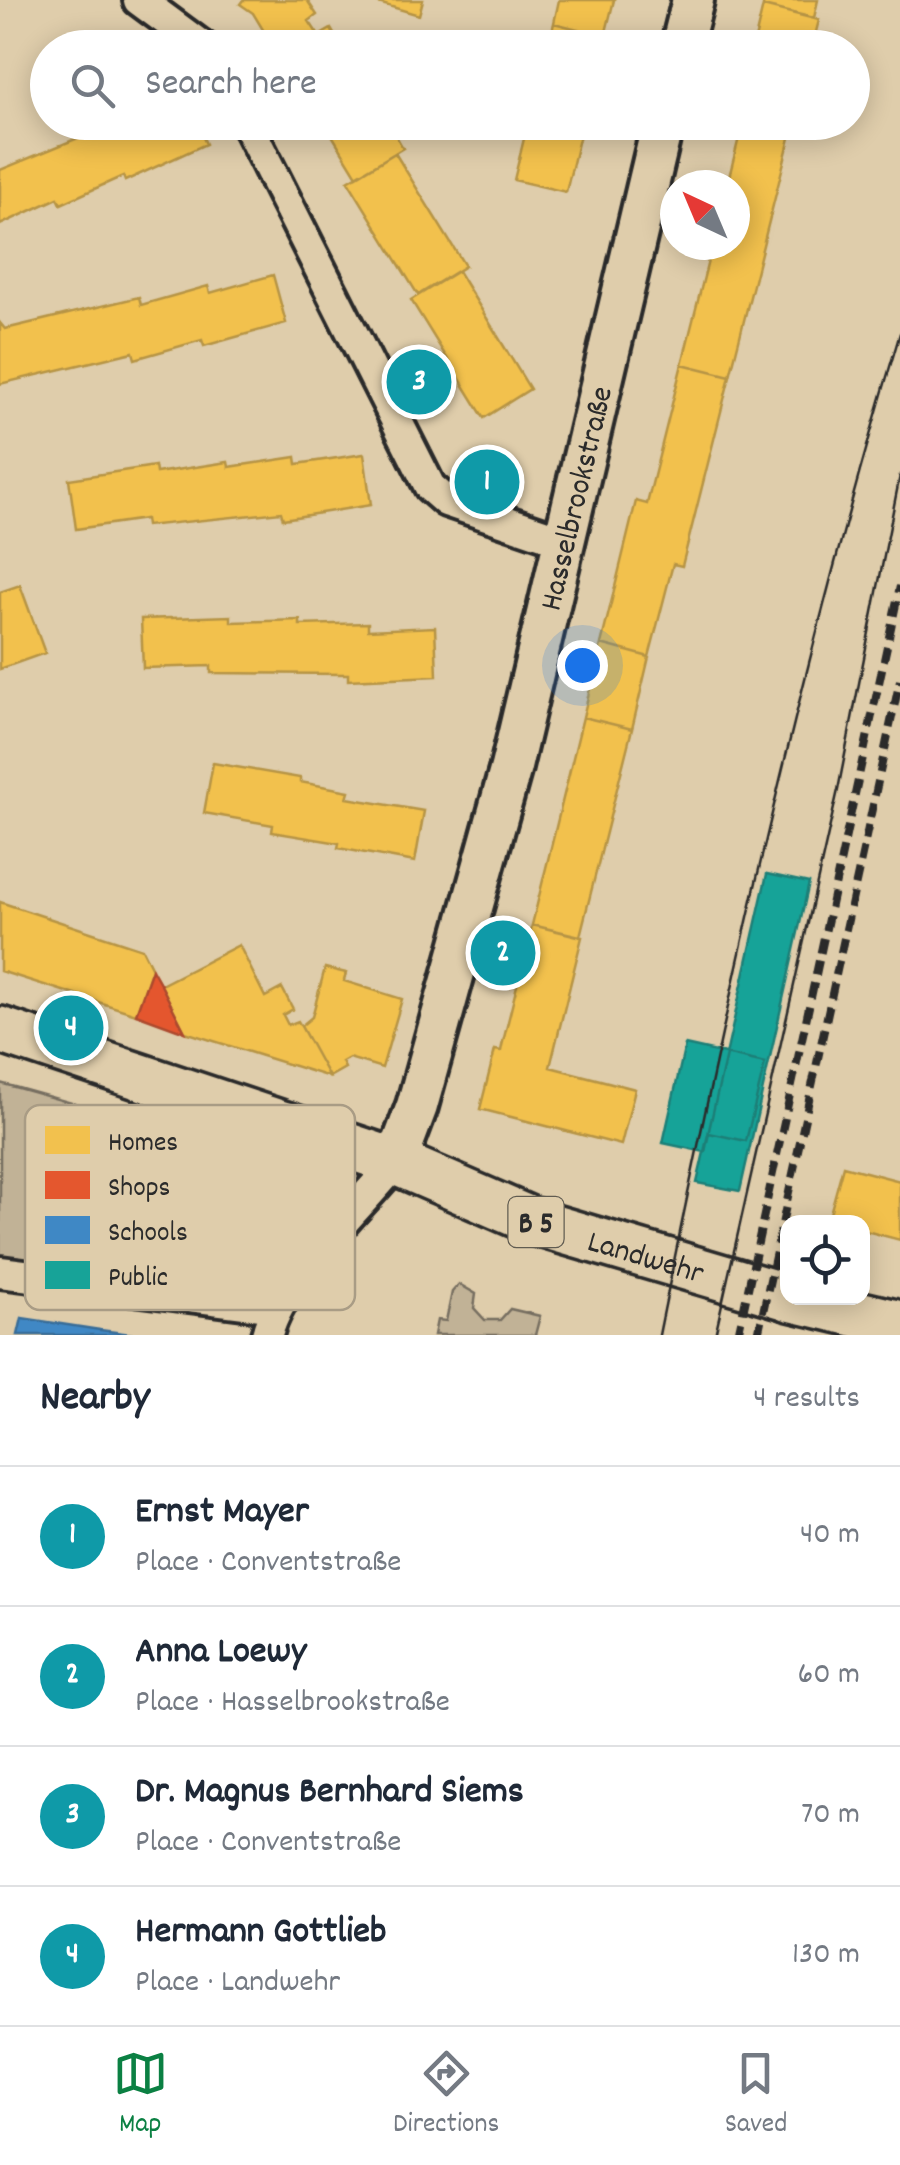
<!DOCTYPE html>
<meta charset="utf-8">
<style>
body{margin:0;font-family:Dekko,sans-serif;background:#f2f2f3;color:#1f2937}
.controls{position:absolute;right:30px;bottom:30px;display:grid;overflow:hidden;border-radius:20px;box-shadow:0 5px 25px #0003}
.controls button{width:90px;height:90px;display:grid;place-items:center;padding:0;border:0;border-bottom:2px solid #e0e1e3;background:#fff;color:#1f2937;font:50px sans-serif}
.compass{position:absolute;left:660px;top:170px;width:90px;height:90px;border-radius:50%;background:#fff;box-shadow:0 5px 25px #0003;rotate:316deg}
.you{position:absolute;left:582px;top:665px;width:35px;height:35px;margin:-25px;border:8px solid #fff;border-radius:50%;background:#1a73e8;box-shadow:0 0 0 15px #1a73e833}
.badge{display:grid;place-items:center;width:65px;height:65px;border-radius:50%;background:#0b8043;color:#fff;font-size:32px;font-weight:700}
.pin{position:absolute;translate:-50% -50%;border:5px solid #fff;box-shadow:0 2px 10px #0006}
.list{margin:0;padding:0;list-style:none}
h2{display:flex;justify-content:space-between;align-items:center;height:130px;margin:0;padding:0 40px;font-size:42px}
h2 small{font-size:32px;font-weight:400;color:#747a83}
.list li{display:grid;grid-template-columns:65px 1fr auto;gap:30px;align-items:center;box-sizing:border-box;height:140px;padding:0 40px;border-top:2px solid #e0e1e3}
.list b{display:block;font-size:38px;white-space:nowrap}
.list p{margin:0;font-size:32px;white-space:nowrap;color:#747a83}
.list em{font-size:32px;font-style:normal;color:#747a83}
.icon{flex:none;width:55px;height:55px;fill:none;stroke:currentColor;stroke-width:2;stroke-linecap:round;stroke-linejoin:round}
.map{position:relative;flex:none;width:900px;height:1335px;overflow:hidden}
.search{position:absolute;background:#fff;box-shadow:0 5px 25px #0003;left:30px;right:30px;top:30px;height:110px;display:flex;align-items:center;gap:25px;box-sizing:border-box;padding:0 35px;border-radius:55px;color:#747a83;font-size:38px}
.sheet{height:690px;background:#fff}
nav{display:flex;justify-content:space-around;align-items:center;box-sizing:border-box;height:140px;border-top:2px solid #e0e1e3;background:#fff;font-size:28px;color:#747a83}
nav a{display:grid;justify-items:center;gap:5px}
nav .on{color:#0b8043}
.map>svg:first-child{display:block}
</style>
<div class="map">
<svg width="900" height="1335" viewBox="0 0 900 1335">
<rect width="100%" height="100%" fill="#dfcdab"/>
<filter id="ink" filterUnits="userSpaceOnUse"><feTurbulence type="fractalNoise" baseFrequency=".01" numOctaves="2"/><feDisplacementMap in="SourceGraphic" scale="20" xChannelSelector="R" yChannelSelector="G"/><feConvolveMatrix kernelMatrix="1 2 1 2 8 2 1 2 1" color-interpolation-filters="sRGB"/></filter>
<g filter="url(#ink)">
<!-- green -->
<path fill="#c1b296" stroke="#766e60" stroke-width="2.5" d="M 0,1083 L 330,1175 L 329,1203 L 246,1294 L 0,1257 Z
M 459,1284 L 476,1294 L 474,1308 L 485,1320 L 500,1320 L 510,1309 L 540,1316 L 535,1335 L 434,1335 L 437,1320 L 446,1321 L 452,1292 Z"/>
<!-- homes -->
<path fill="#f2c14e" stroke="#b69444" stroke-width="2.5" d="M 243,0 L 307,0 L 317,15 L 309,21 L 319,36 L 301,48 L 274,48 L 253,13 L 240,4 Z
M 368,0 L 423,0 L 419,15 Z
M 559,0 L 614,0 L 605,36 L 554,23 Z
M 764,0 L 818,0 L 814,18 L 763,6 Z
M 763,6 L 819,20 L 812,48 L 753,48 Z
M 554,23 L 605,36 L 602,48 L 548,48 Z
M 331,29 L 342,48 L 301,48 L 319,36 Z
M 117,122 L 126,127 L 136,122 L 196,122 L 206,144 L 125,181 L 123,176 L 61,204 L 58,198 L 0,225 L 0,170 Z
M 324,122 L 388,122 L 403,148 L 357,176 Z
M 528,122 L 583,122 L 566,192 L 514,180 Z
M 743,122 L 794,122 L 730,376 L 682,364 L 712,245 L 735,245 L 735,185 L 727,185 Z
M 395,153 L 465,266 L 418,295 L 348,181 Z
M 458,271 L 530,389 L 484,418 L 411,300 Z
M 273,275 L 286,323 L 204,346 L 202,340 L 135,359 L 133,352 L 0,384 L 0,323 L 5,329 L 139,297 L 141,305 L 208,286 L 210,293 Z
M 682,364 L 730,376 L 682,566 L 673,564 L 649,657 L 601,644 L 636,501 L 647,504 Z
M 364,454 L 371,505 L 283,519 L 281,512 L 146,526 L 145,519 L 76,529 L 69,479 L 155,466 L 156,473 L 228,462 L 229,467 L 296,457 L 297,464 Z
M 20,585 L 45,653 L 0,669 L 0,592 Z
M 231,616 L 231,622 L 300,620 L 300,625 L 368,623 L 368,630 L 435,627 L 437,676 L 348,680 L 348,674 L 211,673 L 211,666 L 143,668 L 141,619 Z
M 601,644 L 649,657 L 632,729 L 583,717 Z
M 583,717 L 632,729 L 580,936 L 532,925 Z
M 213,763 L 300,778 L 300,782 L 349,791 L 347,798 L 424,811 L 415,862 L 338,848 L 339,843 L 272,832 L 273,825 L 204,813 Z
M 0,902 L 142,949 L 152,969 L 136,1014 L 0,971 Z
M 532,925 L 582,937 L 550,1067 L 635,1089 L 621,1145 L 480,1109 L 495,1050 L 501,1051 L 502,1046 Z
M 239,945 L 265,997 L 282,988 L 293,1009 L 283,1015 L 288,1025 L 298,1021 L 329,1077 L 185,1032 L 161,985 Z
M 325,968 L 346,973 L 344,981 L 402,999 L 382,1068 L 349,1058 L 342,1062 L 345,1068 L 329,1077 L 301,1026 L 312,1017 Z
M 843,1166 L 900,1181 L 900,1240 L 862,1230 L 862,1222 L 828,1221 Z"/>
<!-- shops -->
<path fill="#e4572e" stroke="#ac4a2d" stroke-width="2.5" d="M 152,969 L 161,985 L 185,1032 L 136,1014 Z"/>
<!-- schools -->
<path fill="#3f88c5" stroke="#396c97" stroke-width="2.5" d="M 22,1318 L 100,1330 L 139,1335 L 18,1335 Z"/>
<!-- public -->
<path fill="#17a398" stroke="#1d7f77" stroke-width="2.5" d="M 767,874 L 809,883 L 740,1191 L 697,1183 Z
M 685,1045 L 765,1063 L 746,1141 L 709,1133 L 705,1152 L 663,1143 Z"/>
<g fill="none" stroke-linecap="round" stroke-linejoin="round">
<defs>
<path id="street" d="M 139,0 L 204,48
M 246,122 L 430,487 L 446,501 L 564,541
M 0,1272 L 276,1307
M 267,1335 C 281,1279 358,1209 396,1162"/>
<g id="secondary">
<path d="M 681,48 L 693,0"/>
<path id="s1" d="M 396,1162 L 417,1106 L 511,767 L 663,122"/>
</g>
<g id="primary">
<path id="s2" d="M 0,1030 L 396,1162 L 537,1223 L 788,1297"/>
<path d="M 790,1298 L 900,1324"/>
</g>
</defs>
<!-- street casing -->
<use href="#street" stroke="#2b2b2b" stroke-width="38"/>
<!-- secondary casing -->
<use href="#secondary" stroke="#2b2b2b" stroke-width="48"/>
<!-- primary casing -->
<use href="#primary" stroke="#2b2b2b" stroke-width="52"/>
<!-- street -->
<use href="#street" stroke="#dfcdab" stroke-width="30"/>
<!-- secondary -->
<use href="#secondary" stroke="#dfcdab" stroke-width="40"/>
<!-- primary -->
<use href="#primary" stroke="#dfcdab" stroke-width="45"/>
<!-- tram -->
<path stroke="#2b2b2b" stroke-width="2.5" d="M 659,1335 C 727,998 801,662 900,333
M 715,1335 L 838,790 L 900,475"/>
<!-- rail -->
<path stroke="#2b2b2b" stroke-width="8" stroke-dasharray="15 8" stroke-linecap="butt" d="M 738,1335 L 900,586
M 758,1335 L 900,680"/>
</g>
</g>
<g text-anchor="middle" stroke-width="10" stroke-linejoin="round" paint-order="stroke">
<!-- shield labels -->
<rect fill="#dfcdab" stroke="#615c51" stroke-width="2.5" x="508.5" y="1197" width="55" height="50" rx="8"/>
<g font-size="30" font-weight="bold" fill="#2b2b2b">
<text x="536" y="1232">B 5</text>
</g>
<!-- street labels -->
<g font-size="32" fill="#2b2b2b" stroke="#dfcdab">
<text dy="11" stroke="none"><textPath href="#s1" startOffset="688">Hasselbrookstraße</textPath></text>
<text dy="11" stroke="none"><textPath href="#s2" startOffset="685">Landwehr</textPath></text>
</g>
</g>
<!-- legend -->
<rect x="25" y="1105" width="330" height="205" rx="15" fill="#dfcdab" stroke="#a99c85" stroke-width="2.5"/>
<rect x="45" y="1126" width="45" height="28" fill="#f2c14e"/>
<rect x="45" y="1171" width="45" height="28" fill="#e4572e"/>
<rect x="45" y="1216" width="45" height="28" fill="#3f88c5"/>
<rect x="45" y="1261" width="45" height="28" fill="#17a398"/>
<g font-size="28" fill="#2b2b2b">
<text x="108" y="1150">Homes</text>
<text x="108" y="1195">Shops</text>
<text x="108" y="1240">Schools</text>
<text x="108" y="1285">Public</text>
</g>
</svg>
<div class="controls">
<button><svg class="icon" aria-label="locate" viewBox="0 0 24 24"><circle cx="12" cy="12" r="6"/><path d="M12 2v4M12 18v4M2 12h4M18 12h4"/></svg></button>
</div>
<svg class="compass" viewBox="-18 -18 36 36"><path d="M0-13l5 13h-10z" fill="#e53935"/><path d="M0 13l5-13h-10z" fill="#747a83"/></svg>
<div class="you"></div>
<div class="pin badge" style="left:487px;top:482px;background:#0f9aa8">1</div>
<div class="pin badge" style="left:503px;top:953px;background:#0f9aa8">2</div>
<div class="pin badge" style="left:419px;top:382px;background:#0f9aa8">3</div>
<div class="pin badge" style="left:71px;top:1028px;background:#0f9aa8">4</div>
<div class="search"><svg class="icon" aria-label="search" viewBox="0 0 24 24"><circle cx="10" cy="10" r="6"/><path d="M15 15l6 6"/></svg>Search here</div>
</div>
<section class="sheet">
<h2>Nearby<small>4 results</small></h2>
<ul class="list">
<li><span class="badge" style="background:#0f9aa8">1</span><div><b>Ernst Mayer</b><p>Place · Conventstraße</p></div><em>40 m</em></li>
<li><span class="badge" style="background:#0f9aa8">2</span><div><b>Anna Loewy</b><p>Place · Hasselbrookstraße</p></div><em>60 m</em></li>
<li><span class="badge" style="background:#0f9aa8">3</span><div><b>Dr. Magnus Bernhard Siems</b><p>Place · Conventstraße</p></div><em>70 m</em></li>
<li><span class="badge" style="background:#0f9aa8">4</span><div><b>Hermann Gottlieb</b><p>Place · Landwehr</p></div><em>130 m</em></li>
</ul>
</section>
<nav>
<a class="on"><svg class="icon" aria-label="map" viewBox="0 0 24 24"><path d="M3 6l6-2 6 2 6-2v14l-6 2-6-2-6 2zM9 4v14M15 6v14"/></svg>Map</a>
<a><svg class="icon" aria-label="directions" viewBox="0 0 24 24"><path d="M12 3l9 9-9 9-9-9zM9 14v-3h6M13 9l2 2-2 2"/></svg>Directions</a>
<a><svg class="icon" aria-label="saved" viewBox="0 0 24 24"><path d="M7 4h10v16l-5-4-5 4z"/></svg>Saved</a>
</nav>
